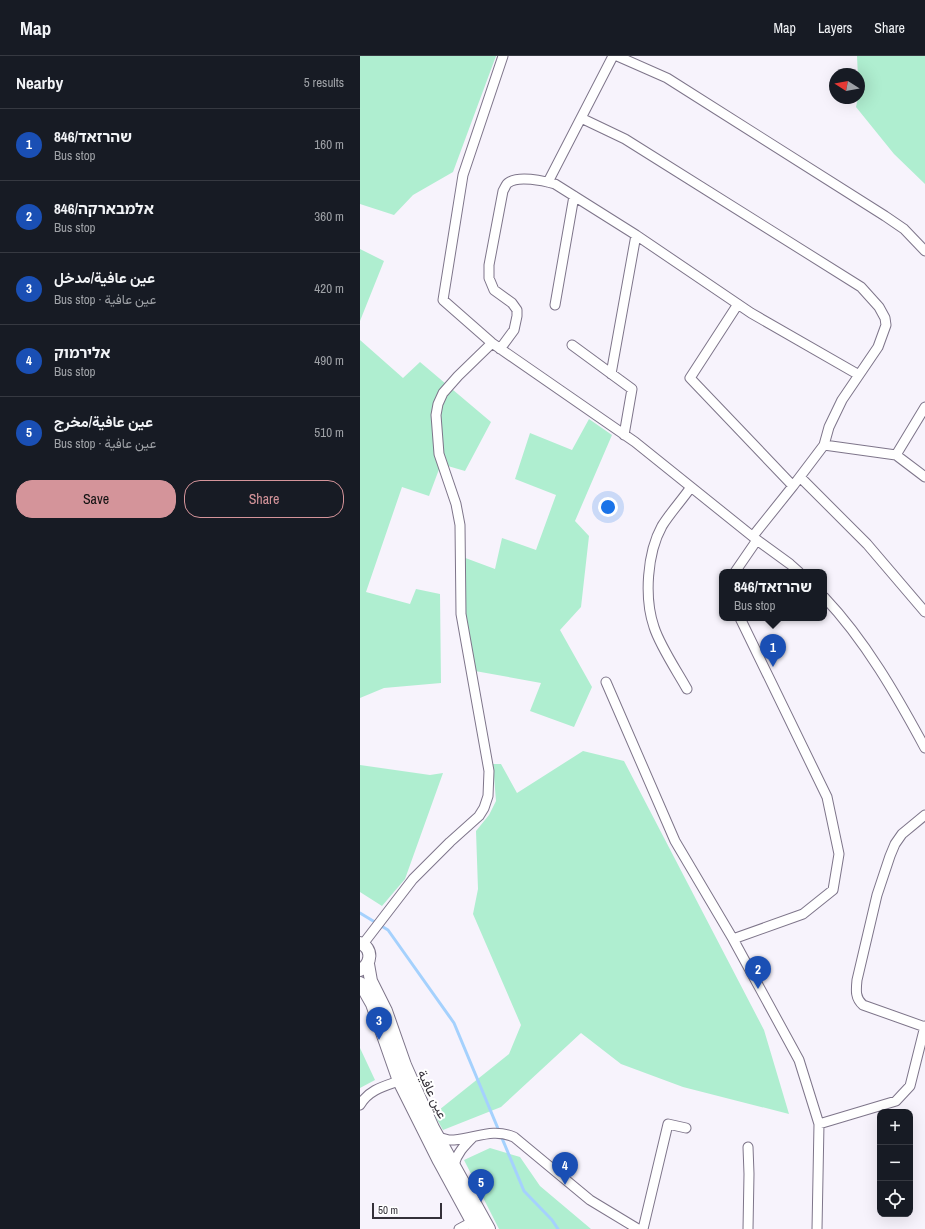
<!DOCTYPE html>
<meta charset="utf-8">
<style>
body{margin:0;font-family:"Archivo Narrow",Vazirmatn,"Noto Sans Hebrew",sans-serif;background:#20242c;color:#f1f3f6}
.controls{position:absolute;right:12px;bottom:12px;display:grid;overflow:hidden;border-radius:8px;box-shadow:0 4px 16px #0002}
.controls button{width:36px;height:36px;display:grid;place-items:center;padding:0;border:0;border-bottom:1px solid #363941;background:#171b24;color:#f1f3f6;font:20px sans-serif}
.compass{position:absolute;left:469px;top:12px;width:36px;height:36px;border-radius:50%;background:#171b24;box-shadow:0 4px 16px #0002;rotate:281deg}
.scale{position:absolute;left:12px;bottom:10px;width:70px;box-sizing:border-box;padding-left:4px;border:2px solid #343039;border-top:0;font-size:11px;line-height:14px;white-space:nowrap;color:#343039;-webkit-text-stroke:3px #fff;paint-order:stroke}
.you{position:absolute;left:248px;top:451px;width:14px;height:14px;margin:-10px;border:3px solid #fff;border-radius:50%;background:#1a73e8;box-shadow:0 0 0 6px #1a73e833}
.badge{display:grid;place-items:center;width:26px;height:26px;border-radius:50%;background:#d4949a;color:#fff;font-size:13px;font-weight:700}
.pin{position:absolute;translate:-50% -33px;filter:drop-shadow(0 1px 2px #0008)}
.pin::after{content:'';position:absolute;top:21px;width:14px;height:12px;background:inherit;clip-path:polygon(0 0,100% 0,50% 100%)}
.popup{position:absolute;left:359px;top:513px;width:108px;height:52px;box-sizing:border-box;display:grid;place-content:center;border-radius:8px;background:#171b24;filter:drop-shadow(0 1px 3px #0005);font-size:13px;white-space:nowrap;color:#9ea1a6}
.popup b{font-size:15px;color:#f1f3f6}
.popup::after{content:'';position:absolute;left:50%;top:100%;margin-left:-8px;border:8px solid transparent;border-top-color:#171b24}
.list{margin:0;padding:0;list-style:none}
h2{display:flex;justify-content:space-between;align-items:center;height:52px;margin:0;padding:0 16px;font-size:17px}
h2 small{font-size:13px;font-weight:400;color:#9ea1a6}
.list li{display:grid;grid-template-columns:26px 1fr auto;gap:12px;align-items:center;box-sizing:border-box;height:72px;padding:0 16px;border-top:1px solid #363941}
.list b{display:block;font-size:15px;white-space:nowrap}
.list p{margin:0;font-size:13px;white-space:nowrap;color:#9ea1a6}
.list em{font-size:13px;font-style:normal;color:#9ea1a6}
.actions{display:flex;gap:8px;padding:12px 16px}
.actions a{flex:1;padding:9px 0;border:1px solid #d4949a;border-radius:16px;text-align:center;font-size:14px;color:#d4949a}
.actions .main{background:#d4949a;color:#111}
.icon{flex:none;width:22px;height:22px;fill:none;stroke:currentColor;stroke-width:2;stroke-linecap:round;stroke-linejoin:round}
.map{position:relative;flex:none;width:565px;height:1173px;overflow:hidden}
header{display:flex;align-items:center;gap:24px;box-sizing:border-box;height:56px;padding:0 20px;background:#171b24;border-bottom:1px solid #363941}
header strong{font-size:19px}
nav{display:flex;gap:22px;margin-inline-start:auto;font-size:14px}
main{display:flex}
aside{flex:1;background:#171b24}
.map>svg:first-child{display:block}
</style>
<header>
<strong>Map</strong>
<nav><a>Map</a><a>Layers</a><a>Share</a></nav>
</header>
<main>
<aside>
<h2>Nearby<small>5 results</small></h2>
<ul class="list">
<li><span class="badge" style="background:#1a4fb4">1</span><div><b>846/שהרזאד</b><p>Bus stop</p></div><em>160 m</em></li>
<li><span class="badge" style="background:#1a4fb4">2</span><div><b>אלמבארקה/846</b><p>Bus stop</p></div><em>360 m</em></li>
<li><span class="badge" style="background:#1a4fb4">3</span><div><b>عين عافية/مدخل</b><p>Bus stop · عين عافية</p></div><em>420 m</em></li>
<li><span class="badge" style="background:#1a4fb4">4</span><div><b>אלירמוק</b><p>Bus stop</p></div><em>490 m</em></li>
<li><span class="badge" style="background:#1a4fb4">5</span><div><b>عين عافية/مخرج</b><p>Bus stop · عين عافية</p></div><em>510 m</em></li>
</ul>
<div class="actions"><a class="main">Save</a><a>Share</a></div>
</aside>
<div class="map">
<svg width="565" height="1173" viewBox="0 0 565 1173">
<rect width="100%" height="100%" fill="#f7f3fc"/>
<!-- green -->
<path fill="#afeed0" d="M 0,0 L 136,0 L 93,116 L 53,139 L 34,159 L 0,148 Z
M 497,0 L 565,0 L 565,128 L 534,98 L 496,51 L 498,42 L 499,42 Z
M 0,193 L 24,205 L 0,265 Z
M 0,284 L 43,322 L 60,306 L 131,366 L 105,415 L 81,408 L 69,440 L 42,431 L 6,536 L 50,548 L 56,533 L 80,538 L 81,627 L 24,632 L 0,642 Z
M 229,363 L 252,379 L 215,465 L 229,480 L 221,551 L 200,574 L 232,631 L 214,671 L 170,655 L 181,627 L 115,615 L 109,598 L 100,500 L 135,513 L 142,482 L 176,494 L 196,439 L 155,423 L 170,377 L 212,394 Z
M 223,695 L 264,705 L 404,974 L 429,1058 L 323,1031 L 261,1008 L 221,977 L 141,1051 L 83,1074 L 74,1058 L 149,998 L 161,969 L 113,858 L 118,833 L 116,775 L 129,759 L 136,745 L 133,708 L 141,708 L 157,737 Z
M 0,709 L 70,719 L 83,717 L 45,823 L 22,850 L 0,836 Z
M 0,992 L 15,1024 L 0,1032 Z
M 130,1092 L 160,1101 L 180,1130 L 231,1173 L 139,1173 L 104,1104 Z"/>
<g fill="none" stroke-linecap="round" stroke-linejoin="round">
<!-- stream -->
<path stroke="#a5d1fd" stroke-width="3" d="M 0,857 L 28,874 L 94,967 L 164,1135 L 192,1164 L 198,1173"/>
<defs>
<path id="minor" d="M 143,0 L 103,119 L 83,244 L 132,287 L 275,386 L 397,484 L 430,508 L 439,516
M 257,0 L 307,22 L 525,160 L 544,173 L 565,195
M 221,62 L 265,83 L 501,231 L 519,251 L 525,262 L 526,269 L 518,291 L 482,344 L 469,371 L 464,389 L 433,430 L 393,480
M 188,126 L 253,0
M 378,248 L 330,322 L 433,430
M 195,249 L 214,140
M 212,289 L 272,333 L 264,379
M 140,293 L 154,274 L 157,260 L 157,254 L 152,247 L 134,234 L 129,222 L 129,209 L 143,135 C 145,132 146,128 148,127 C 158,119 184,125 195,128 L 276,179 L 391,257 L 499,319
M 251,318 L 276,179
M 464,389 L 536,399 L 565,421
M 536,399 L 565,351
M 440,421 L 507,488 L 565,556
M 375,516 L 397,484
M 464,541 C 505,584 537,640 565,692
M 246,626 L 315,785 L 373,883 L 439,1004 L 459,1068 L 457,1173
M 327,633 C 317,615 300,590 294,571 C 284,542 287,497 302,470 C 310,457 322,444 331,431
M 373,883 L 443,858 L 473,834 L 479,798 L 467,741 L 380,562
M 3,888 L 53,823 L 90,786 L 119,760 L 124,752 L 128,740 L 129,715 L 101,558 L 100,469 L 96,448 L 79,398 L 76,359 L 78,348 L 83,337 L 98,320 L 132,287
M 565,971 L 503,949 C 495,942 496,934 497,924 L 517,839 L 530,800 L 535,788 L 542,778 L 565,759
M 0,1049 C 8,1034 25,1030 39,1025
M 459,1068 L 536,1045 L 550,1030 L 565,970
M 78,1081 L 89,1084 L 94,1084 C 117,1082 132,1072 154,1081 L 230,1144 L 278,1173
M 388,1091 L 389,1118 L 388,1173
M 94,1109 C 97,1097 104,1090 113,1081
M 99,1173 L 112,1166
M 283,1173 L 308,1068 L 326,1072"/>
<path id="secondary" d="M 0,887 C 13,892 12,908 0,914
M 8,908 L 11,925 L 26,955 L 45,1009 L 73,1072 L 129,1173
M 0,927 L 12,948 L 39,1025 L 79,1105 L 116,1173"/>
</defs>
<!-- minor casing -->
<use href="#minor" stroke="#7e758a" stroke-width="11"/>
<!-- secondary casing -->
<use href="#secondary" stroke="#7e758a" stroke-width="14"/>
<!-- minor -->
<use href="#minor" stroke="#fff" stroke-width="9"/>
<!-- secondary -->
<use href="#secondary" stroke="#fff" stroke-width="12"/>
</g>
<g text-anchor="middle" stroke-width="4" stroke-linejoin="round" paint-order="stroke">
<!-- street labels -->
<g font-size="13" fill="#343039" stroke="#fff">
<text transform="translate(73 1038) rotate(65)" y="5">عين عافية</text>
</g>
</g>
</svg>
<div class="controls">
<button>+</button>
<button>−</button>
<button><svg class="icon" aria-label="locate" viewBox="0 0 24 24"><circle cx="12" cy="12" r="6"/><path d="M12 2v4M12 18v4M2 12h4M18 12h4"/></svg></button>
</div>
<svg class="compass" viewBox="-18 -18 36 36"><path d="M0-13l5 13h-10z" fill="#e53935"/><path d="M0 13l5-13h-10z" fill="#9ea1a6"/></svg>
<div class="scale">50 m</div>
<div class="you"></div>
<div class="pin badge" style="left:413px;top:611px;background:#1a4fb4">1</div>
<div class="popup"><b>846/שהרזאד</b>Bus stop</div>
<div class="pin badge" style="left:398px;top:933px;background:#1a4fb4">2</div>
<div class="pin badge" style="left:19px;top:984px;background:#1a4fb4">3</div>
<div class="pin badge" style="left:205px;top:1129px;background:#1a4fb4">4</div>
<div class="pin badge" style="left:121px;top:1146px;background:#1a4fb4">5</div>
</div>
</main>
